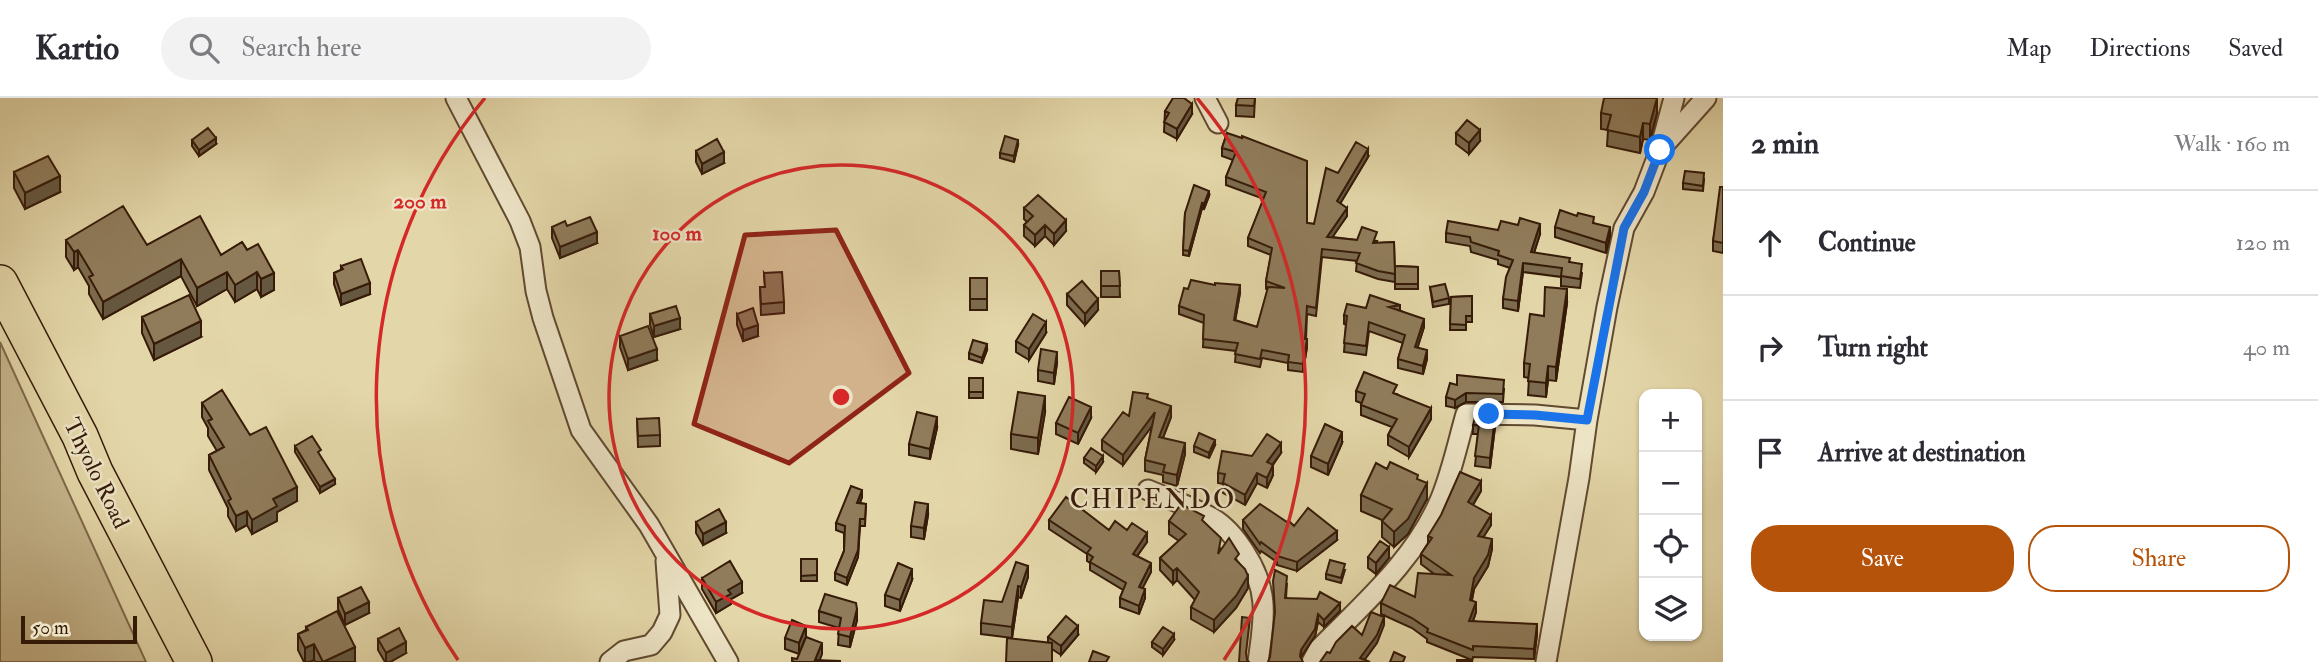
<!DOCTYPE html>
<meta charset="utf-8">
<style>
body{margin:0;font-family:"IM FELL Double Pica",serif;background:#f2f2f3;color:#2b2b33}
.controls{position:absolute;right:21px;bottom:21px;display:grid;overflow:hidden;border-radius:14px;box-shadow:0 2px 5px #0004}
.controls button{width:63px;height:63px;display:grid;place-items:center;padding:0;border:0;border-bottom:2px solid #e1e1e2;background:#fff;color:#2b2b33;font:35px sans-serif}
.scale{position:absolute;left:21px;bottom:18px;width:116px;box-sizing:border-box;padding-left:7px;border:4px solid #361b08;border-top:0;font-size:19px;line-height:24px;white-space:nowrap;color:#361b08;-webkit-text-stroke:5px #ede4c6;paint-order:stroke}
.stop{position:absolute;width:21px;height:21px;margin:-16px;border:5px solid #1a73e8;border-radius:50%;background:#fff}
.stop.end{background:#1a73e8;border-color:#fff;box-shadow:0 2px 7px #0008}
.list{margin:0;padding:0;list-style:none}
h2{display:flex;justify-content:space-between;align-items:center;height:91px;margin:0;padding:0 28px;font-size:30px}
h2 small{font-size:23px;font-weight:400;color:#7c7c81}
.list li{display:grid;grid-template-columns:46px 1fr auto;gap:21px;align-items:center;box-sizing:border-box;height:105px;padding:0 28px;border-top:2px solid #e1e1e2}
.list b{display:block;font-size:26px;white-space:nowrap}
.list em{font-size:23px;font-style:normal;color:#7c7c81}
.actions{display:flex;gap:14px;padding:21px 28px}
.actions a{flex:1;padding:16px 0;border:2px solid #b45309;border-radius:28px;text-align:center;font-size:24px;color:#b45309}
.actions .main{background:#b45309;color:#fff}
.icon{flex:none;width:38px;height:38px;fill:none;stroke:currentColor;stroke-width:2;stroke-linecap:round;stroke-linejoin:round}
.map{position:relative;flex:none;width:1723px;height:564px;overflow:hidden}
header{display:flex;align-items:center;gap:42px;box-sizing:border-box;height:98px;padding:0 35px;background:#fff;border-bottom:2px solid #e1e1e2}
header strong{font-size:33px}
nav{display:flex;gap:38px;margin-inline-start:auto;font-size:24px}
.search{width:490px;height:63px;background:#f2f2f3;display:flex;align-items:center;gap:18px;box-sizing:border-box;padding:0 24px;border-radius:38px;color:#7c7c81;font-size:26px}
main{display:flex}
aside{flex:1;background:#fff}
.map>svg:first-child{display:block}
</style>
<header>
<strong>Kartio</strong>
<div class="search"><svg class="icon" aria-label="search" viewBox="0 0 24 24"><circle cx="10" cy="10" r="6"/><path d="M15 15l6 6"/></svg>Search here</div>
<nav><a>Map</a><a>Directions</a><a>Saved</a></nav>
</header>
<main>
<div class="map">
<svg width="1723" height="564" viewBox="0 0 1723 564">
<rect width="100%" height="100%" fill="#e3d6a8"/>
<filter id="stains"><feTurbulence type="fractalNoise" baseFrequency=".00286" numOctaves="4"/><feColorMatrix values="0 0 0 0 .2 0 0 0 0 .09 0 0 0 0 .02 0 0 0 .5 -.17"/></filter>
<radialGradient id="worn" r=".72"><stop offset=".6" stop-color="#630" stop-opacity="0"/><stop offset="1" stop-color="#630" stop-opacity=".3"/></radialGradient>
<!-- green -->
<path fill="#c6b68d" stroke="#7e684a" stroke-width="2" d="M 0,244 L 146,564 L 0,564 Z"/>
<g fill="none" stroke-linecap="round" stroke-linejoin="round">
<defs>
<path id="street" d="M 456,0 L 520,123 L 530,149 L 536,193 L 543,220 L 581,332 L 649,427 L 728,564
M 1205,0 L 1218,25
M 1663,48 L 1706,0
M 1148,392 C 1169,401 1192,409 1212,420 C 1226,428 1237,442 1245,455 C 1270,494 1264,520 1258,564
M 610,564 L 624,553 L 651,547 L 662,534 L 670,517 L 666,463
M 1312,564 L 1319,551 C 1364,505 1416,461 1441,400 C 1452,373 1458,344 1466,316 L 1535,317 L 1587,322
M 1546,564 L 1579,380 L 1587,322 L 1607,209 L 1624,130 L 1644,94 L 1660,52 L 1674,0"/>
<path id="highway" d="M 0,185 L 80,338 L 95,374 L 194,564"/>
</defs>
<!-- street casing -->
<use href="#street" stroke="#614a30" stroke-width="23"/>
<!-- highway casing -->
<use href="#highway" stroke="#361b08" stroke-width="38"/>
<!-- street -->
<use href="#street" stroke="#ede4c6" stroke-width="19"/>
<!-- highway -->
<use href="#highway" stroke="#e3d6a8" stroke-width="35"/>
</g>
<!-- wall -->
<path fill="#7c6b4e" stroke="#361b08" stroke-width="2" d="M 1238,0 L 1255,0 L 1254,19 L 1236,18 L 1236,7 Z
M 1165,13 L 1192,16 L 1177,41 L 1164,34 Z
M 1601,15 L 1657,15 L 1650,42 L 1643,41 L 1640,55 L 1607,48 L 1608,32 L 1601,31 Z
M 1227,35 L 1307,125 L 1314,126 L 1338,75 L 1368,59 L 1340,105 L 1347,118 L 1332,139 L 1357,142 L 1377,143 L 1376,145 L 1394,144 L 1395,184 L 1378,181 L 1356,173 L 1357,163 L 1322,159 L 1316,218 L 1307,216 L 1306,241 L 1307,249 L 1303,274 L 1288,272 L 1288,265 L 1262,260 L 1260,269 L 1235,264 L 1236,253 L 1203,249 L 1204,225 L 1179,216 L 1179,208 L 1188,191 L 1240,195 L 1235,222 L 1257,229 L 1268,192 L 1266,191 L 1266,183 L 1271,157 L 1248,148 L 1248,140 L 1264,101 L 1226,87 L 1226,79 L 1233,62 L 1222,58 L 1222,50 Z
M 1456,35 L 1480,43 L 1469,56 L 1456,46 Z
M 192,42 L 216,46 L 199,58 L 192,48 Z
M 1018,47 L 1014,64 L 1000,60 L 1000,55 Z
M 696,53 L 724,65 L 702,76 L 696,64 Z
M 14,74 L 60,94 L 25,111 L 14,90 Z
M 1704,81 L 1703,93 L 1683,91 L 1683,85 Z
M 1723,89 L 1723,155 L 1713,153 L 1713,143 Z
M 1209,98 L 1204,111 L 1202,110 L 1189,158 L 1183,157 L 1185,115 Z
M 1024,110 L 1066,133 L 1054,147 L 1045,138 L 1035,148 L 1024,138 L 1024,127 L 1027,124 L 1024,121 Z
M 1594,125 L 1610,138 L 1606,155 L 1555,139 L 1555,129 Z
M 567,128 L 597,145 L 560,160 L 552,140 L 552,129 Z
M 1498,132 L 1540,136 L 1534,155 L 1570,164 L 1582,175 L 1580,190 L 1561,188 L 1561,179 L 1523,174 L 1518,213 L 1503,210 L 1503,201 L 1510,170 L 1498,166 L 1498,162 L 1471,154 L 1470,148 L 1446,144 L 1446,135 Z
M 66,142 L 221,157 L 242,144 L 274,192 L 261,199 L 257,191 L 235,204 L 227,191 L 197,208 L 181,178 L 103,221 L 89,196 L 89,188 L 78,169 L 74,172 L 66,159 Z
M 341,168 L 370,196 L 341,207 L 334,186 L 334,175 L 341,172 Z
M 1395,168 L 1418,169 L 1418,191 L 1395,191 Z
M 1101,173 L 1119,173 L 1120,199 L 1101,199 Z
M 764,175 L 784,204 L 784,215 L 761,217 L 760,189 L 765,189 Z
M 970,180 L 987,180 L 987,212 L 970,212 Z
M 1430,189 L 1449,200 L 1449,206 L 1433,209 Z
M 1067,196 L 1098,212 L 1085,227 L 1067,207 Z
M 1472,198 L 1472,224 L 1466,224 L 1466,232 L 1450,232 L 1451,199 Z
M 1567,205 L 1556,283 L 1548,282 L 1546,299 L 1528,297 L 1529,280 L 1524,279 L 1524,265 L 1544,218 Z
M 1400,207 L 1400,212 L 1424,229 L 1417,250 L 1427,261 L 1423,276 L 1398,270 L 1398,261 L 1403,245 L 1369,233 L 1366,257 L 1344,254 L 1346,227 L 1344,226 L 1344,217 L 1366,210 Z
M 650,216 L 680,231 L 654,239 L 650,227 Z
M 737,216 L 758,238 L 743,243 L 737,227 Z
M 142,219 L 201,239 L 154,262 L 142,235 Z
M 1046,235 L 1029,262 L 1016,254 L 1016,243 Z
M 620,238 L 657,262 L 628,272 L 620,249 Z
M 987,252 L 982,265 L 969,261 L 969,255 Z
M 1057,265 L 1054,286 L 1038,283 L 1038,272 Z
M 969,280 L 983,280 L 983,300 L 969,300 Z
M 1457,287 L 1504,291 L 1503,304 L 1466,304 L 1455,310 L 1446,308 L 1446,299 Z
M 1356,293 L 1397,296 L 1431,321 L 1409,359 L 1388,347 L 1388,337 L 1392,329 L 1361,317 L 1361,305 L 1356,303 Z
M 1148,300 L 1171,319 L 1163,340 L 1185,356 L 1177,388 L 1163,384 L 1163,377 L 1145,373 L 1145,362 L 1152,328 L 1123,367 L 1102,352 L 1102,342 Z
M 202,305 L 250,337 L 297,403 L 277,414 L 277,423 L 252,436 L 247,427 L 236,433 L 228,418 L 228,410 L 209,372 L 209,357 L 217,353 L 208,338 L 208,330 L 202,319 Z
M 1045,314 L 1038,356 L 1011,351 L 1011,336 Z
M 1091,320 L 1078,346 L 1056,336 L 1056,325 Z
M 637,321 L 660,337 L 660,348 L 638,349 Z
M 1473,327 L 1495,329 L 1490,370 L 1475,368 L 1478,336 L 1473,336 Z
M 937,330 L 930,361 L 909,357 L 909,346 Z
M 1342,345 L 1328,377 L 1311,369 L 1311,358 Z
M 1215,347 L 1209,360 L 1194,354 L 1194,348 Z
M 295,348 L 335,386 L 320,395 L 295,354 Z
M 1281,355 L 1273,367 L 1273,377 L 1267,390 L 1257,385 L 1245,407 L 1223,395 L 1223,386 L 1218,385 L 1218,375 L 1252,358 Z
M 1084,360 L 1103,364 L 1096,374 L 1084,365 Z
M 1387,371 L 1418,382 L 1427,401 L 1408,436 L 1394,449 L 1382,439 L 1382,422 L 1361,413 L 1361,397 Z
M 1481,393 L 1473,407 L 1491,427 L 1483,439 L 1492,451 L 1488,468 L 1474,491 L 1472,502 L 1476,514 L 1473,523 L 1537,536 L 1534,561 L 1473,559 L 1472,564 L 1472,562 L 1427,544 L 1427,541 L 1412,530 L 1381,516 L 1381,505 L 1415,499 L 1434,476 L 1421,466 L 1421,456 L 1428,445 L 1428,438 Z
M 862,399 L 860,405 L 866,406 L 865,428 L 860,428 L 858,459 L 847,487 L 835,482 L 835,475 L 844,453 L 844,435 L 836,432 L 836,425 Z
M 928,417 L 924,441 L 911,439 L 911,428 Z
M 1049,422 L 1109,432 L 1127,432 L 1147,444 L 1137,458 L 1151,474 L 1142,490 L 1145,500 L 1139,516 L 1120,509 L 1120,500 L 1123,492 L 1090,472 L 1090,465 L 1087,463 L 1087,456 L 1049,431 Z
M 1243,422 L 1287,424 L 1294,428 L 1337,442 L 1297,473 L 1277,467 L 1277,464 L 1261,453 L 1260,455 L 1243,431 Z
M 1169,423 L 1204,424 L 1221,452 L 1239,465 L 1248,490 L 1236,510 L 1214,534 L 1191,521 L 1191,509 L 1195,502 L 1177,482 L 1173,486 L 1160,472 L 1160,460 L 1179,443 L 1169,436 Z
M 696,424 L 726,435 L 703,447 L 696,435 Z
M 1368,459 L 1389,460 L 1376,476 L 1368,470 Z
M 801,461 L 817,461 L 817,483 L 801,483 Z
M 1345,472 L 1341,485 L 1326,481 L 1326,476 Z
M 1028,479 L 1021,500 L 1018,499 L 1012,540 L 981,536 L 981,525 Z
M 702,480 L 742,495 L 731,501 L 731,506 L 716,515 L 702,491 Z
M 912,482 L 900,513 L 885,508 L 885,497 Z
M 1287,485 L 1286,500 L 1340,513 L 1324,529 L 1318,524 L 1315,538 L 1301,559 L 1270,559 Z
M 338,500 L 369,515 L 345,527 L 338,511 Z
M 819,513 L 857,522 L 850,549 L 838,547 L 839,530 L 819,524 Z
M 306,529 L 355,564 L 316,564 L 314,562 L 310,564 L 304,564 L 298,552 L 298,536 L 306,532 Z
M 1078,537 L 1061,557 L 1052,551 L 1048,544 L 1048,539 Z
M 806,539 L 799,556 L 785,551 L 785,540 Z
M 378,541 L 406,555 L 390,564 L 385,564 L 378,552 Z
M 1174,542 L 1163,557 L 1152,549 L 1152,544 Z"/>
<!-- shaded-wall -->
<path fill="#655740" stroke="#361b08" stroke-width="2" d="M 1657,0 L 1657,15 L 1650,42 L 1650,26 Z
M 1192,6 L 1192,16 L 1177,41 L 1177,31 Z
M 1643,25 L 1643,41 L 1640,55 L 1640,39 Z
M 1480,32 L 1480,43 L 1469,56 L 1469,45 Z
M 216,40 L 216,46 L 199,58 L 199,52 Z
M 1018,42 L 1018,47 L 1014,64 L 1014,58 Z
M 1368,51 L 1368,59 L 1337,111 L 1337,103 Z
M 724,54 L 724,65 L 702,76 L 702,66 Z
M 60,78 L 60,94 L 25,111 L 25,95 Z
M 1209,93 L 1209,98 L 1204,111 L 1204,106 Z
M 1202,105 L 1202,110 L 1189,158 L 1189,153 Z
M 1347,110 L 1347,118 L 1327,147 L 1327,139 Z
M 1066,122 L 1066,133 L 1054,147 L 1054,136 Z
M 1540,126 L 1540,136 L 1531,164 L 1531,154 Z
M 1045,127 L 1045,138 L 1035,148 L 1035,137 Z
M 1610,129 L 1610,138 L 1606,155 L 1606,145 Z
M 597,134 L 597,145 L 560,160 L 560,149 Z
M 78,152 L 78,169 L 74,172 L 74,154 Z
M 181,161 L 181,178 L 103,221 L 103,204 Z
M 1523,165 L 1523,174 L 1518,213 L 1518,203 Z
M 227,174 L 227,191 L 197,208 L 197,190 Z
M 257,174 L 257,191 L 235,204 L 235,187 Z
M 274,175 L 274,192 L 261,199 L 261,181 Z
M 370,185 L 370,196 L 341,207 L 341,196 Z
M 1240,187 L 1240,195 L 1234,230 L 1234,222 Z
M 1567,191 L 1567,205 L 1556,283 L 1556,269 Z
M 1098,201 L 1098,212 L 1085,227 L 1085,216 Z
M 680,220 L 680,231 L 654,239 L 654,228 Z
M 1424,221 L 1424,229 L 1415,258 L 1415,249 Z
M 201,223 L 201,239 L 154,262 L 154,246 Z
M 1046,224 L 1046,235 L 1029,262 L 1029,251 Z
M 758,227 L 758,238 L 743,243 L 743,232 Z
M 1307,241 L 1307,249 L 1303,274 L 1303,266 Z
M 987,246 L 987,252 L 982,265 L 982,260 Z
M 657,251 L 657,262 L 628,272 L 628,261 Z
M 1427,252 L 1427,261 L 1423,276 L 1423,268 Z
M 1057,254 L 1057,265 L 1054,286 L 1054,275 Z
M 1548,268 L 1548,282 L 1546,299 L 1546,285 Z
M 1466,295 L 1466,304 L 1455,310 L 1455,302 Z
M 1045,298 L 1045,314 L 1038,356 L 1038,340 Z
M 1171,308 L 1171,319 L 1159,350 L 1159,339 Z
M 1091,309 L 1091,320 L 1078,346 L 1078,335 Z
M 1431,310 L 1431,321 L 1409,359 L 1409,349 Z
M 1155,314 L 1155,324 L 1123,367 L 1123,357 Z
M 937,319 L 937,330 L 930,361 L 930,351 Z
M 1495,319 L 1495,329 L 1490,370 L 1490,360 Z
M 1342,334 L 1342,345 L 1328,377 L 1328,366 Z
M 1215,342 L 1215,347 L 1209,360 L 1209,355 Z
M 1185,345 L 1185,356 L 1177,388 L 1177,377 Z
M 1281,345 L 1281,355 L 1267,374 L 1267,364 Z
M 1103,358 L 1103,364 L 1096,374 L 1096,368 Z
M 1273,367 L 1273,377 L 1267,390 L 1267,380 Z
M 1257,375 L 1257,385 L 1245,407 L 1245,397 Z
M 335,381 L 335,386 L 320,395 L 320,389 Z
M 1481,383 L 1481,393 L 1468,415 L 1468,404 Z
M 1427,385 L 1427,401 L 1408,436 L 1394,449 L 1394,434 Z
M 297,389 L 297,403 L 277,414 L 277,423 L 252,436 L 252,422 L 273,401 Z
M 862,392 L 862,399 L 857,412 L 857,405 Z
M 928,406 L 928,417 L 924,441 L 924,430 Z
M 247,413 L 247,427 L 236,433 L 236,418 Z
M 1491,417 L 1491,427 L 1478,448 L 1478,438 Z
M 860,421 L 858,459 L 847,487 L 847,480 Z
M 726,424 L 726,435 L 703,447 L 703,436 Z
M 1337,433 L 1337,442 L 1297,473 L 1297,464 Z
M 1147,435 L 1147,444 L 1133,464 L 1133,456 Z
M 1492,441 L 1492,451 L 1488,468 L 1474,491 L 1470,512 L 1470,502 L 1474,480 Z
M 1389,449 L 1389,460 L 1376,476 L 1376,465 Z
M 1151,465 L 1151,474 L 1139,497 L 1139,489 Z
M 1028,468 L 1028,479 L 1021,500 L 1021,489 Z
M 1177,470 L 1177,482 L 1173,486 L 1173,473 Z
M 912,471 L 912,482 L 900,513 L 900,502 Z
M 1248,478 L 1248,490 L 1236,510 L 1214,534 L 1214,522 Z
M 742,484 L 742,495 L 731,501 L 731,506 L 716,515 L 716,504 L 728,492 Z
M 1018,488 L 1018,499 L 1012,540 L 1012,529 Z
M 1145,491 L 1145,500 L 1139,516 L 1139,508 Z
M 369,504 L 369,515 L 345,527 L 345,516 Z
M 1476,504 L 1476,514 L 1469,534 L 1469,523 Z
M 1340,505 L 1340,513 L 1324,529 L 1324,522 Z
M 857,511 L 857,522 L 850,549 L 850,539 Z
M 1318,516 L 1318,524 L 1315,538 L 1301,559 L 1300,564 L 1301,552 Z
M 1384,519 L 1384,527 L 1377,545 L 1363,564 L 1360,560 Z
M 1537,526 L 1537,536 L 1534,561 L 1534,551 Z
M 806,528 L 806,539 L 799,556 L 799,545 Z
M 1078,528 L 1078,537 L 1061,557 L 1061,548 Z
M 1174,536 L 1174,542 L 1163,557 L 1163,551 Z
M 406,544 L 406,555 L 390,564 L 386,564 L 386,555 Z
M 822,545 L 822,556 L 819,564 L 815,562 Z
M 314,546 L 314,562 L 310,564 L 305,564 L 305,550 Z
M 355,549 L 355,564 L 323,564 Z"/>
<!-- building -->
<path fill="#907c5b" stroke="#361b08" stroke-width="2" d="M 1173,0 L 1184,0 L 1192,6 L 1177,31 L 1164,24 L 1169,15 L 1165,13 Z
M 1238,0 L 1255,0 L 1254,8 L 1236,7 Z
M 1604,0 L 1657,0 L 1650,26 L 1643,25 L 1640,39 L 1607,32 L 1611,17 L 1601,15 Z
M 1467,22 L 1480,32 L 1469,45 L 1456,35 Z
M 208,30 L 216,40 L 199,52 L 192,42 Z
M 1227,35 L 1242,40 L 1242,38 L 1307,63 L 1307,125 L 1314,126 L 1326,70 L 1338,75 L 1356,44 L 1368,51 L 1337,103 L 1347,110 L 1327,139 L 1357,142 L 1362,129 L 1377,134 L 1373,145 L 1394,144 L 1395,176 L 1378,173 L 1356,165 L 1360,155 L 1322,151 L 1316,210 L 1307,208 L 1305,241 L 1307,241 L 1303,266 L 1288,264 L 1289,257 L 1262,252 L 1260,261 L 1235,256 L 1238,245 L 1203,241 L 1204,217 L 1179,208 L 1184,190 L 1188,191 L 1191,182 L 1215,187 L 1215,185 L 1240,187 L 1234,222 L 1257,229 L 1268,189 L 1285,190 L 1266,183 L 1272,150 L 1248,140 L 1266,94 L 1226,79 L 1236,54 L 1222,50 Z
M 1005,38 L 1018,42 L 1014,58 L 1000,55 Z
M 717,41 L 724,54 L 702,66 L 696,53 Z
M 48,58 L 60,78 L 25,95 L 14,74 Z
M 1685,73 L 1704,75 L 1703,88 L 1683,85 Z
M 1194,87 L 1209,93 L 1204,106 L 1202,105 L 1189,153 L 1183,152 L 1185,115 Z
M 1720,89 L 1723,89 L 1723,145 L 1713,143 Z
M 1038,97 L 1066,122 L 1054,136 L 1045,127 L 1035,137 L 1024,127 L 1033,118 L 1024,110 Z
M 123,108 L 147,147 L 200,118 L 221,157 L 242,144 L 247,152 L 258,146 L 274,175 L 261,181 L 257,174 L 235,187 L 227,174 L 197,190 L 181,161 L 103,204 L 89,179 L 93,177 L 78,152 L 74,154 L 66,142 Z
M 1560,112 L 1577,118 L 1578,115 L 1594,119 L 1593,125 L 1610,129 L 1606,145 L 1555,129 Z
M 590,119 L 597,134 L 560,149 L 552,129 L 565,123 L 567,128 Z
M 1520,120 L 1540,126 L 1531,154 L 1570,160 L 1569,164 L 1582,166 L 1580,181 L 1561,178 L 1562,170 L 1523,165 L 1518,203 L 1503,201 L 1506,179 L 1513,162 L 1498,157 L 1499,153 L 1471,144 L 1470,139 L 1446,135 L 1448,123 L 1498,132 L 1501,123 L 1518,127 Z
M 361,161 L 370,185 L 341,196 L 334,175 L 343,171 L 341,168 Z
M 1395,168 L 1418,169 L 1418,186 L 1395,186 Z
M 1101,173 L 1119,173 L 1120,188 L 1101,188 Z
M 782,174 L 784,204 L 761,206 L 760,189 L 765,189 L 764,175 Z
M 970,180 L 987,180 L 987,201 L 970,201 Z
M 1082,183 L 1098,201 L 1085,216 L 1067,196 Z
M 1445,186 L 1449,200 L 1433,204 L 1430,189 Z
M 1545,189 L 1567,191 L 1556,269 L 1548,268 L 1546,285 L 1528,283 L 1530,266 L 1524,265 L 1530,216 L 1544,218 Z
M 189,197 L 201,223 L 154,246 L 142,219 Z
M 1370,197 L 1400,207 L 1389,209 L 1424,221 L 1415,249 L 1427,252 L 1423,268 L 1398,261 L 1405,237 L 1369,224 L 1366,248 L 1344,245 L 1347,218 L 1344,217 L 1347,206 L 1366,210 Z
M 1472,198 L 1472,218 L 1466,218 L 1466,227 L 1450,226 L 1451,199 Z
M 676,208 L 680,220 L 654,228 L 650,216 Z
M 753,210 L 758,227 L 743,232 L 737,216 Z
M 1033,216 L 1046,224 L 1029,251 L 1016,243 Z
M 648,228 L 657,251 L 628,261 L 620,238 Z
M 973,242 L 987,246 L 982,260 L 969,255 Z
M 1041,251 L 1057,254 L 1054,275 L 1038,272 Z
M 1364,274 L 1397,287 L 1393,295 L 1431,310 L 1409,349 L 1388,337 L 1397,321 L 1361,307 L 1365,296 L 1356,293 Z
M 1457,277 L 1504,282 L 1503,296 L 1466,295 L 1455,302 L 1446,299 L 1450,285 L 1457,287 Z
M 969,280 L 983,280 L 983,294 L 969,294 Z
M 222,292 L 250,337 L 266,329 L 297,389 L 273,401 L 277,408 L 252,422 L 247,413 L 236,418 L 228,403 L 231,401 L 209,357 L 224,349 L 208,323 L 212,321 L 202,305 Z
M 1018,294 L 1045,298 L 1038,340 L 1011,336 Z
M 1133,294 L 1148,296 L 1147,300 L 1171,308 L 1159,339 L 1185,345 L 1177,377 L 1163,374 L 1165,367 L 1145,362 L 1155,314 L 1123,357 L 1102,342 L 1123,314 L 1129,318 Z
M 1069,299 L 1091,309 L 1078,335 L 1056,325 Z
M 917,314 L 937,319 L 930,351 L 909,346 Z
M 1475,319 L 1495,319 L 1490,360 L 1475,358 L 1479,327 L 1473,327 Z
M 659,320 L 660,337 L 638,338 L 637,321 Z
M 1325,326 L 1342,334 L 1328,366 L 1311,358 Z
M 1199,335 L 1215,342 L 1209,355 L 1194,348 Z
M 1267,336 L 1281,345 L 1267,364 L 1273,367 L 1267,380 L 1257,375 L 1245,397 L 1223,385 L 1225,376 L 1218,375 L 1222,353 L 1252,358 Z
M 312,338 L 321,352 L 318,354 L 335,381 L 320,389 L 295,348 Z
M 1091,350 L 1103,358 L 1096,368 L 1084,360 Z
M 1390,364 L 1418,377 L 1417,381 L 1427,385 L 1408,421 L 1394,434 L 1382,423 L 1392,411 L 1361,397 L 1376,365 L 1387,371 Z
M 1460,374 L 1481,383 L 1468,404 L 1491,417 L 1478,438 L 1492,441 L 1488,457 L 1474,480 L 1470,502 L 1476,504 L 1469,523 L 1537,526 L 1534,551 L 1473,548 L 1473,552 L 1427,534 L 1428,531 L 1412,520 L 1381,505 L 1390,487 L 1415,499 L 1418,475 L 1451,477 L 1421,456 L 1432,440 L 1428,438 L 1441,417 Z
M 851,388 L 862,392 L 857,405 L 866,406 L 865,421 L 860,421 L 858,452 L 847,480 L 835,475 L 844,453 L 845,428 L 836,425 Z
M 1066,399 L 1109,432 L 1115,423 L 1127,432 L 1132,425 L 1147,435 L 1133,456 L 1151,465 L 1139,489 L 1145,491 L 1139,508 L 1120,500 L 1126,485 L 1090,464 L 1093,459 L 1087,455 L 1091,450 L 1049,422 Z
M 915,404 L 928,406 L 924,430 L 911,428 Z
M 1181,406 L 1204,418 L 1202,422 L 1221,440 L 1218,456 L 1229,440 L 1239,456 L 1235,461 L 1245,471 L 1248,478 L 1236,498 L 1214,522 L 1191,509 L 1199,494 L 1177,470 L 1173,473 L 1160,460 L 1186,436 L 1169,423 Z
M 1260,406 L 1287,424 L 1289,423 L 1294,428 L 1308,410 L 1337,433 L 1297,464 L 1277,458 L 1277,456 L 1261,444 L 1260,446 L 1243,422 Z
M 719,411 L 726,424 L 703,436 L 696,424 Z
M 1380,443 L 1389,449 L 1376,465 L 1368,459 Z
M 801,461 L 817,461 L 817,477 L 801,478 Z
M 1330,462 L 1345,466 L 1341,480 L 1326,476 Z
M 730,463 L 742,484 L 728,492 L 731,496 L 716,504 L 702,480 Z
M 1016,464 L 1028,468 L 1021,489 L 1018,488 L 1012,529 L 981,525 L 984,502 L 1002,504 Z
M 898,465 L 912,471 L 900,502 L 885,497 Z
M 1275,472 L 1287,478 L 1285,500 L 1317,501 L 1320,494 L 1340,505 L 1324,522 L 1318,516 L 1315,531 L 1301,552 L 1300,558 L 1303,564 L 1268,564 L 1270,559 L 1275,514 L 1273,483 Z
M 361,489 L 369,504 L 345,516 L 338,500 Z
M 825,496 L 856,505 L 857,511 L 850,539 L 838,536 L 841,520 L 819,513 Z
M 337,513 L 355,549 L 323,564 L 314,546 L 305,550 L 298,536 L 308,532 L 306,529 Z
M 1371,514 L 1384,519 L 1377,537 L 1360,560 L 1370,564 L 1320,564 L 1327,554 L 1330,555 L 1336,544 L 1352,528 L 1362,537 Z
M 1066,518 L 1078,528 L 1061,548 L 1048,539 Z
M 1242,519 L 1250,520 L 1246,555 L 1247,562 L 1249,564 L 1239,564 Z
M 792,522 L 806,528 L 799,545 L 785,540 Z
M 1163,529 L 1174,536 L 1163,551 L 1152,544 Z
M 399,530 L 406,544 L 386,555 L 378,541 Z
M 806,539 L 822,545 L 815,562 L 840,563 L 840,564 L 795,564 L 792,563 L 792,560 L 797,561 Z
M 1007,540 L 1052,545 L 1052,564 L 1006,564 Z
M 1093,553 L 1109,559 L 1106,564 L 1089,564 Z
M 1394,554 L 1405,559 L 1403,564 L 1390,564 Z
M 1457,562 L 1472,562 L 1472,564 L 1457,564 Z"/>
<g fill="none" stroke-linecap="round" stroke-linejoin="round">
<!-- route -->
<path stroke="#1a73e8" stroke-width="9" d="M 1489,316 L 1535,317 L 1587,322 L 1624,130 L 1644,94 L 1660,52"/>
</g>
<!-- marked area -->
<path fill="#8f2418" fill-opacity="0.2" stroke="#8f2418" stroke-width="5" stroke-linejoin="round" d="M 836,132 L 909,275 L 789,365 L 694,326 L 745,137 Z"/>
<!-- distance rings -->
<g fill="none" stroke="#d62828" stroke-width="3.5">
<circle cx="841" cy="299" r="232"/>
<path d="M458 562A465 465 0 0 1 485 0M1197 0A465 465 0 0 1 1224 562"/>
</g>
<g text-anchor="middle" stroke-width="5" stroke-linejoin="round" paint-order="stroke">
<!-- street labels -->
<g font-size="23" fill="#361b08" stroke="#ede4c6">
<text transform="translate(97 375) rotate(64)" y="8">Thyolo Road</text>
</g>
<!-- quarter labels -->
<g font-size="26" letter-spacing="2" fill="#361b08" stroke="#ede4c6">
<text x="1153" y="410">CHIPENDO</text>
</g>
</g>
<circle cx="841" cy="299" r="10" fill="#d62828" stroke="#ede4c6" stroke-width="3.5"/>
<g font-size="21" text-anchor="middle" font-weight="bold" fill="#d62828" stroke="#ede4c6" stroke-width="5" stroke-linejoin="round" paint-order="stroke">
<text x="420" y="110">200 m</text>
<text x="677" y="142">100 m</text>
</g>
<rect width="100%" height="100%" filter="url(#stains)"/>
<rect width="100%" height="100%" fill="url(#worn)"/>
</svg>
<div class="controls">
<button>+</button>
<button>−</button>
<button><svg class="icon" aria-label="locate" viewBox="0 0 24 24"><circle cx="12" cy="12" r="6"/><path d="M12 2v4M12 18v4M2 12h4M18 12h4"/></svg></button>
<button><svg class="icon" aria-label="layers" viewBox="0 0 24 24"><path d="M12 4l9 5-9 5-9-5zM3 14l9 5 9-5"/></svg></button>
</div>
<div class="scale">50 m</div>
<div class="stop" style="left:1660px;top:52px"></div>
<div class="stop end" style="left:1489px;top:316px"></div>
</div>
<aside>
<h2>2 min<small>Walk · 160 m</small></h2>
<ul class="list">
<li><svg class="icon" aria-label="ahead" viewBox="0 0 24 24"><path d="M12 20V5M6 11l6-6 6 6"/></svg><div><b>Continue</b></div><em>120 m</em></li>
<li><svg class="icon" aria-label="right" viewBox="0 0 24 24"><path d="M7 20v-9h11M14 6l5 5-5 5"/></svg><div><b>Turn right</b></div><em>40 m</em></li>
<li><svg class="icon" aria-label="arrive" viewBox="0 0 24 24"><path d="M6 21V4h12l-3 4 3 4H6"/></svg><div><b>Arrive at destination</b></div></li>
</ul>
<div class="actions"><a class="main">Save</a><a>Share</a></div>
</aside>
</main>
